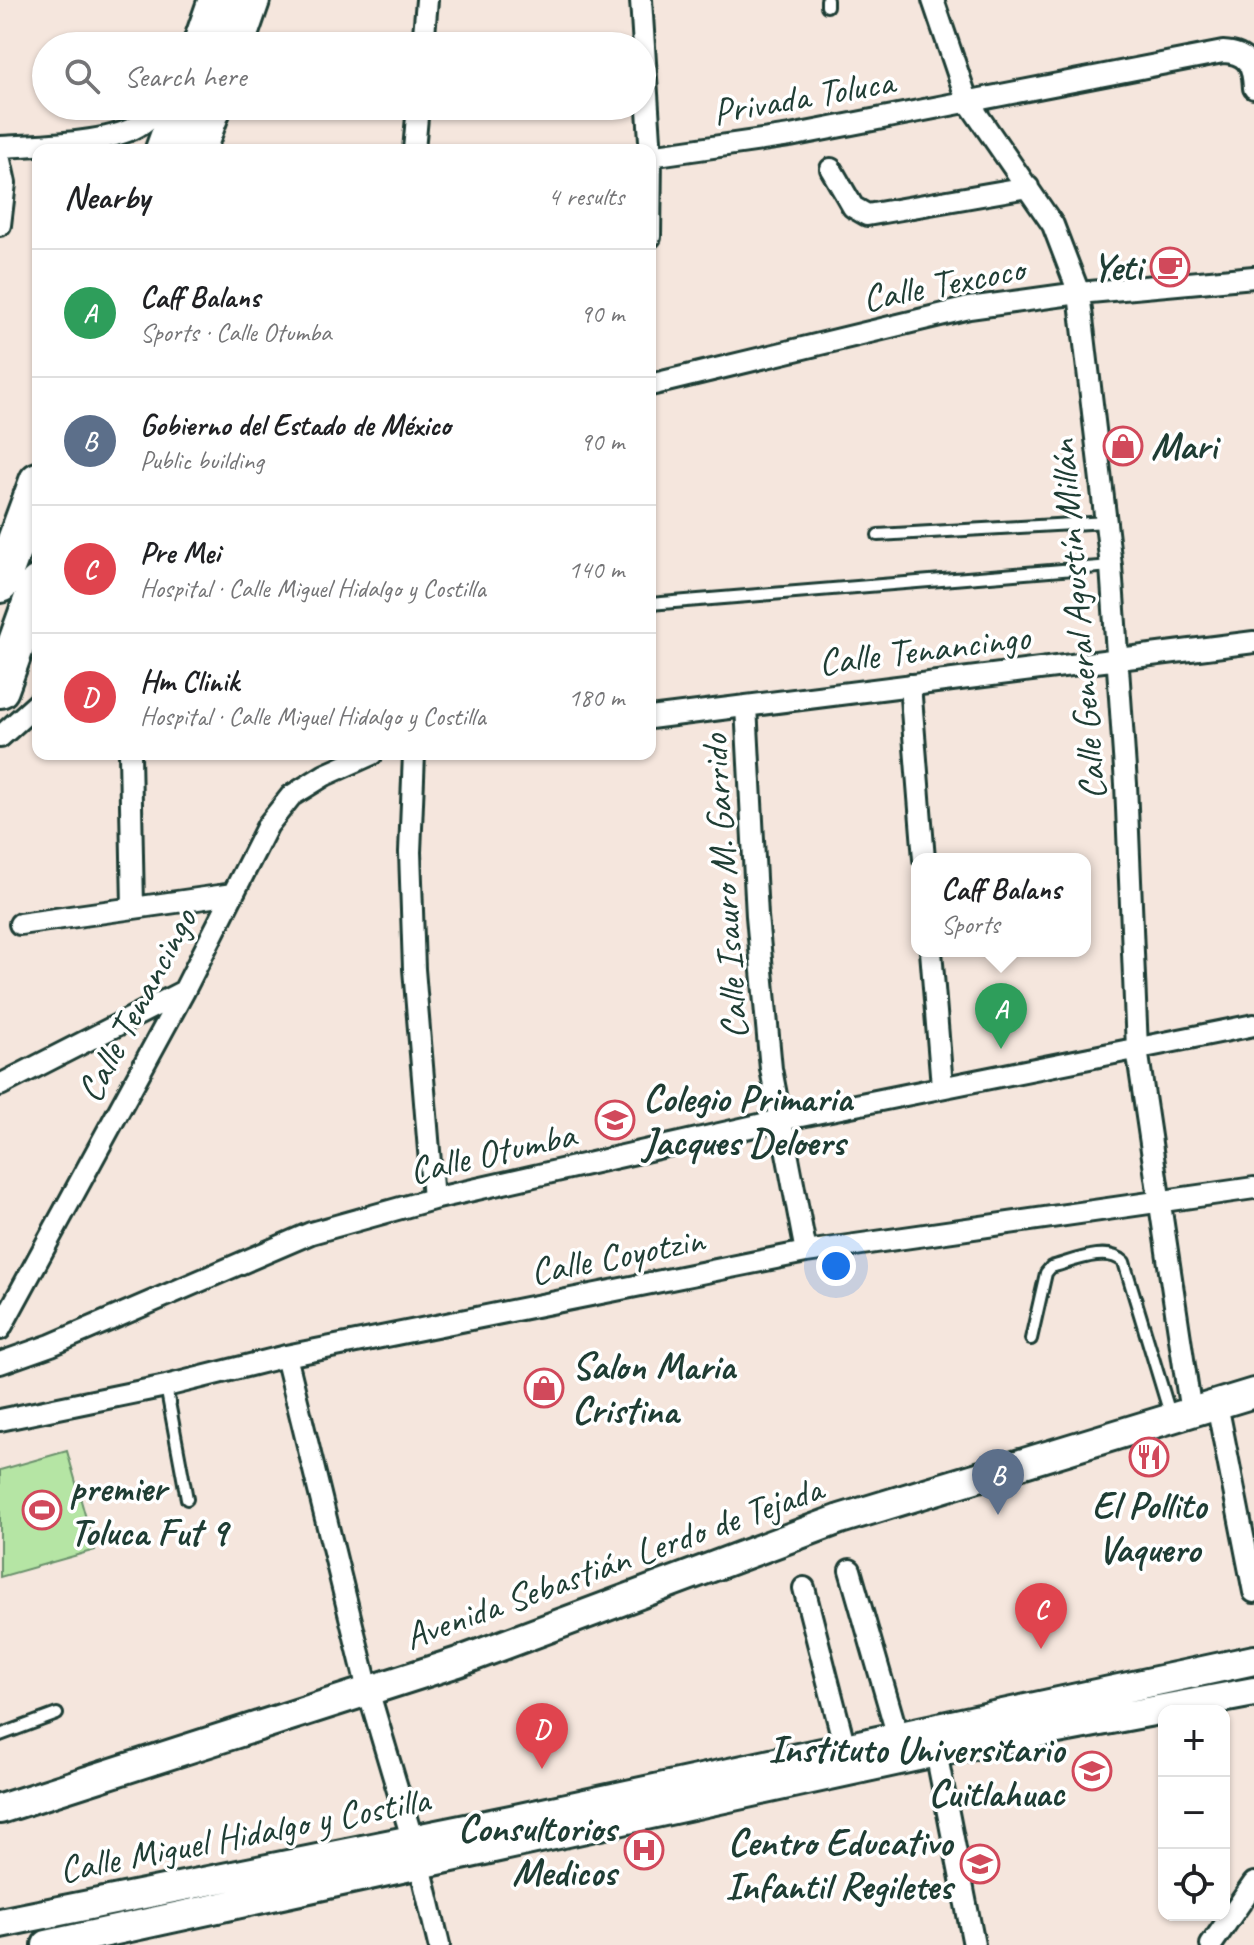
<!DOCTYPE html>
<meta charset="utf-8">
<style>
body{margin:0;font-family:Caveat,sans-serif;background:#f2f2f2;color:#202124}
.controls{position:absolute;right:24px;bottom:24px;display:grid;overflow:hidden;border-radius:16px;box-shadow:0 2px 6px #0004}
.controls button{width:72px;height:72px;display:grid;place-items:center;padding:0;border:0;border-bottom:2px solid #e0e0e0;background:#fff;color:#202124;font:40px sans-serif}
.you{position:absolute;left:836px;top:1266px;width:28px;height:28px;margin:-20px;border:6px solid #fff;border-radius:50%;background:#1a73e8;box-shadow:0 0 0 12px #1a73e833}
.badge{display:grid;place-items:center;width:52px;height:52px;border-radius:50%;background:#7c3aed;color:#fff;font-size:26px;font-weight:700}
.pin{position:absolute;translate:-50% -66px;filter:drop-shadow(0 2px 4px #0008)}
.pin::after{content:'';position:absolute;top:42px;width:28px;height:24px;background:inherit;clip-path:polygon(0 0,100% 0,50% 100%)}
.popup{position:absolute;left:911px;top:853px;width:180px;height:104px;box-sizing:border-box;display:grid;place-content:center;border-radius:16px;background:#fff;filter:drop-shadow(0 2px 6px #0005);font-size:26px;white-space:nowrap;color:#757577}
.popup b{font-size:30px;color:#202124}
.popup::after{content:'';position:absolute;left:50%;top:100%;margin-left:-16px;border:16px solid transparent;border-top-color:#fff}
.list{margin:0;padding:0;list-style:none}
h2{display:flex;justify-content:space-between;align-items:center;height:104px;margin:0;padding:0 32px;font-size:34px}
h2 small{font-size:26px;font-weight:400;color:#757577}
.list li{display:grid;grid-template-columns:52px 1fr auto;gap:24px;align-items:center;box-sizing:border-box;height:128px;padding:0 32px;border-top:2px solid #e0e0e0}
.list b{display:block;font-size:30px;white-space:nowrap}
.list p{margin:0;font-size:26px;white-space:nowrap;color:#757577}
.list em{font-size:26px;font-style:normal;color:#757577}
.icon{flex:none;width:44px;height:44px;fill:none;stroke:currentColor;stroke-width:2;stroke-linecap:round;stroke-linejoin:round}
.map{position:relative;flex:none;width:1254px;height:1945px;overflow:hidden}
.search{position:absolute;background:#fff;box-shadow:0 2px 6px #0004;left:32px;top:32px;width:624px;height:88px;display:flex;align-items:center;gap:20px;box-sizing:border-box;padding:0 28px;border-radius:44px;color:#757577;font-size:30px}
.panel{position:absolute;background:#fff;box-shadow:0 2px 6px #0004;left:32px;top:144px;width:624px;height:616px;border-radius:16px}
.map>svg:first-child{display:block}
</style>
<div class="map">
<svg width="1254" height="1945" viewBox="0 0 1254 1945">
<rect width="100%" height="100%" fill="#f5e6dd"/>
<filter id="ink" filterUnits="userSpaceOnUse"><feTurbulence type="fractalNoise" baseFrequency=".0125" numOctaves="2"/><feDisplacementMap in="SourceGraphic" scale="16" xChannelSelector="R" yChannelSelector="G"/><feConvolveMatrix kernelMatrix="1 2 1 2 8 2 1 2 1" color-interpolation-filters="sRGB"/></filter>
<g filter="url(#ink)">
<!-- green -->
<path fill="#b5e5a4" stroke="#6a916c" stroke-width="2" d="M 67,1451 L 95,1550 L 0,1577 L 0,1470 Z"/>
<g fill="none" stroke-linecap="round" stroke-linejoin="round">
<defs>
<path id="lane" d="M 827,0 L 827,6
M 878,535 L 1107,522
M 650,604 L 1111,566
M 1031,1339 L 1046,1273 L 1051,1267 C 1071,1262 1106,1245 1124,1262 L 1171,1417
M 166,1386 L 187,1499
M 0,1735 L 57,1714"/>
<path id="street" d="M 641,0 L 651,156 L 650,237
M 933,0 L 967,100 L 1053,225 L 1079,293 L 1111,566 L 1126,784 L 1137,1049 L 1191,1413
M 423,46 L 427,0
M 0,147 C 37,145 107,144 138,126 C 147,121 154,113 162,106
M 414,150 L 418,106
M 650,156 L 790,136 L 1223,52 C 1248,53 1253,66 1254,88
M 0,160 L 5,183 L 0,225
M 831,169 L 853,207 L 867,215 L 1028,187
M 650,385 L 969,308 L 1079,293 L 1254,277
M 910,685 L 924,859
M 746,706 L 757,916 L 771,1069 L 806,1252
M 650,718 L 1254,642
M 0,737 L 38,703
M 130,754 L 133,907
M 414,754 L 410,852 L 414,969 L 433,1199
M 20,924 L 233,894
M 931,951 L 942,1086
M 0,1085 L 184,991
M 0,1329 L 184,991 L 268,825 L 291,796 L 325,775 L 372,754
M 286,1356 L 368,1690 L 420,1865 L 439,1945
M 0,1363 L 51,1345 L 311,1233 L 433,1199 L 781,1120 L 1254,1025
M 1217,1404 L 1254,1592
M 0,1420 L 166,1386 L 286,1356 L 806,1252 L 1254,1188
M 850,1570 L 898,1737
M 804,1588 L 845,1748
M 936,1752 L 974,1945
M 1211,1945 L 1254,1883"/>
<path id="secondary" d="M 0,1809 L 458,1662 L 840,1519 L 1254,1393
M 0,1923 L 511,1820 L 1254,1660
M 47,1945 L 936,1752 L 1254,1692"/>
<path id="highway" d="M 201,46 L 217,0
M 235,46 L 251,0
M 164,150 L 180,106
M 197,150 L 213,106
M 0,584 L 38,481
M 0,689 L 38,584"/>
</defs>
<!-- lane casing -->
<use href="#lane" stroke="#1f3d34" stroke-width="16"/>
<!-- street casing -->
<use href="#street" stroke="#1f3d34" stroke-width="26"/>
<!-- secondary casing -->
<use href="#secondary" stroke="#1f3d34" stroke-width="34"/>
<!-- highway casing -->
<use href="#highway" stroke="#1f3d34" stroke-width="42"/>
<!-- lane -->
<use href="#lane" stroke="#fff" stroke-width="10"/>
<!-- street -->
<use href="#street" stroke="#fff" stroke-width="20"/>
<!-- secondary -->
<use href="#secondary" stroke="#fff" stroke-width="28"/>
<!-- highway -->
<use href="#highway" stroke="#fff" stroke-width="36"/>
</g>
</g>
<!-- icons -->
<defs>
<symbol id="cafe-ring" viewBox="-11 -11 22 22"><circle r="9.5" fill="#fff" stroke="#d1495b" stroke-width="1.5"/><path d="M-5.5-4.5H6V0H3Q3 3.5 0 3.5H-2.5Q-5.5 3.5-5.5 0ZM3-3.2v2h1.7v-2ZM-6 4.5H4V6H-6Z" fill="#d1495b"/></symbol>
<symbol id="shop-ring" viewBox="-11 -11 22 22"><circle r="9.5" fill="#fff" stroke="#d1495b" stroke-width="1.5"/><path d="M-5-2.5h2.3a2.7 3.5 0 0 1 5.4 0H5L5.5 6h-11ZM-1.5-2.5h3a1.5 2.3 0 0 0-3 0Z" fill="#d1495b"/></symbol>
<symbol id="school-ring" viewBox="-11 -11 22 22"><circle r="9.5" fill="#fff" stroke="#d1495b" stroke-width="1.5"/><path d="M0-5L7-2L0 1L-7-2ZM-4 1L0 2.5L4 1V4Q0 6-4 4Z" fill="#d1495b"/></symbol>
<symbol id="restaurant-ring" viewBox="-11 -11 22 22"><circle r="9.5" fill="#fff" stroke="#d1495b" stroke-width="1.5"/><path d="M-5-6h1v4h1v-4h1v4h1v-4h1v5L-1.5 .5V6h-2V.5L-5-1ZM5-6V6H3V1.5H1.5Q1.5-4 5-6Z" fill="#d1495b"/></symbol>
<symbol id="stadium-ring" viewBox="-11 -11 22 22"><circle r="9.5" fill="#fff" stroke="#d1495b" stroke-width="1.5"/><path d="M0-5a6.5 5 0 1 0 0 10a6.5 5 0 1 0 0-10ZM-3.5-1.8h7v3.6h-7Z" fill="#d1495b"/></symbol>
<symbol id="university-ring" viewBox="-11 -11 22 22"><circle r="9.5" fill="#fff" stroke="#d1495b" stroke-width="1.5"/><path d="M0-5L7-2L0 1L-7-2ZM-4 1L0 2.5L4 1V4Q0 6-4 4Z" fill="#d1495b"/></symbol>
<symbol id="hospital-ring" viewBox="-11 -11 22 22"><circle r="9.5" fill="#fff" stroke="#d1495b" stroke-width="1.5"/><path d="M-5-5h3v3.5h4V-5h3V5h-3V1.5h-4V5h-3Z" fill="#d1495b"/></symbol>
</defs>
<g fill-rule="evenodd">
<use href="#cafe-ring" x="1148" y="245" width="44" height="44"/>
<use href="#shop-ring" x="1101" y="424" width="44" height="44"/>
<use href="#school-ring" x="593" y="1098" width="44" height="44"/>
<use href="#shop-ring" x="522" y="1366" width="44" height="44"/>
<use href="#restaurant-ring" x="1127" y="1435" width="44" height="44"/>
<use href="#stadium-ring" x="20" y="1488" width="44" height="44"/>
<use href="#university-ring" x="1070" y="1749" width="44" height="44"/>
<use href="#hospital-ring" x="622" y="1828" width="44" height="44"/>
<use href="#school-ring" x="958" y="1842" width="44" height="44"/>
</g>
<g text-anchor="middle" stroke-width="7" stroke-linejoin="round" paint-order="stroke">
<!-- street labels -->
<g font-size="38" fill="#1f3d34" stroke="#fff">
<text transform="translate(803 96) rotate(-10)" y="13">Privada Toluca</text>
<text transform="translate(943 283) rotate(-11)" y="13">Calle Texcoco</text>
<text transform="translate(1077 620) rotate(-95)" y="13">Calle General Agustín Millán</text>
<text transform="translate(924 649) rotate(-7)" y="13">Calle Tenancingo</text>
<text transform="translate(724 887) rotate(-94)" y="13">Calle Isauro M. Garrido</text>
<text transform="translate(136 1005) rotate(-62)" y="13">Calle Tenancingo</text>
<text transform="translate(492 1152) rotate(-13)" y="13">Calle Otumba</text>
<text transform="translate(617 1255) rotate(-11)" y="13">Calle Coyotzin</text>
<text transform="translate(613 1562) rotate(-20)" y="13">Avenida Sebastián Lerdo de Tejada</text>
<text transform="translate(244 1834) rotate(-11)" y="13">Calle Miguel Hidalgo y Costilla</text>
</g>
<!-- poi labels -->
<g font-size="38" font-weight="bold" fill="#1f3d34" stroke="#fff" text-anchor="end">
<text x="1142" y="280">Yeti</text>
<text x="1151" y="459" text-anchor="start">Mari</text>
<text x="643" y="1111" text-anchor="start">Colegio Primaria<tspan x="643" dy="44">Jacques Deloers</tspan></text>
<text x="572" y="1379" text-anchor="start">Salon Maria<tspan x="572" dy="44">Cristina</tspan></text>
<text x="70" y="1501" text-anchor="start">premier<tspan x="70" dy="44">Toluca Fut 9</tspan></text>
<text x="1149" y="1518" text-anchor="middle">El Pollito<tspan x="1149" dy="44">Vaquero</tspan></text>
<text x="1064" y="1762">Instituto Universitario<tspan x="1064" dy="44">Cuitlahuac</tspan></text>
<text x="616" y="1841">Consultorios<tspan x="616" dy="44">Medicos</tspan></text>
<text x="952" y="1855">Centro Educativo<tspan x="952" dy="44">Infantil Regiletes</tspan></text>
</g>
</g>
</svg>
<div class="controls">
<button>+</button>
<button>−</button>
<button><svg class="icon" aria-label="locate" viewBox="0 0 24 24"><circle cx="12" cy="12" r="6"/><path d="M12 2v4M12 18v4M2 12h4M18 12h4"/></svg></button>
</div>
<div class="you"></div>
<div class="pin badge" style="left:1001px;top:1049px;background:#2e9e5b">A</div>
<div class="popup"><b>Caff Balans</b>Sports</div>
<div class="pin badge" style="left:998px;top:1515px;background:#5c6f8a">B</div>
<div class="pin badge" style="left:1041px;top:1649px;background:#e0444e">C</div>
<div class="pin badge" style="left:542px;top:1769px;background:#e0444e">D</div>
<div class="search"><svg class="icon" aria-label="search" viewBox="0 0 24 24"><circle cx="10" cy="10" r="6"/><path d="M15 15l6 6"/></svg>Search here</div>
<section class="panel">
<h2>Nearby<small>4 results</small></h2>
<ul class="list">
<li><span class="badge" style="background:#2e9e5b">A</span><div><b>Caff Balans</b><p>Sports · Calle Otumba</p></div><em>90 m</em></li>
<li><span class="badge" style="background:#5c6f8a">B</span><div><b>Gobierno del Estado de México</b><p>Public building</p></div><em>90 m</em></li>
<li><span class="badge" style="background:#e0444e">C</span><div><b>Pre Mei</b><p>Hospital · Calle Miguel Hidalgo y Costilla</p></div><em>140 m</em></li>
<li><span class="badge" style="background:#e0444e">D</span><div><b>Hm Clinik</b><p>Hospital · Calle Miguel Hidalgo y Costilla</p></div><em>180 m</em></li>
</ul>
</section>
</div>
